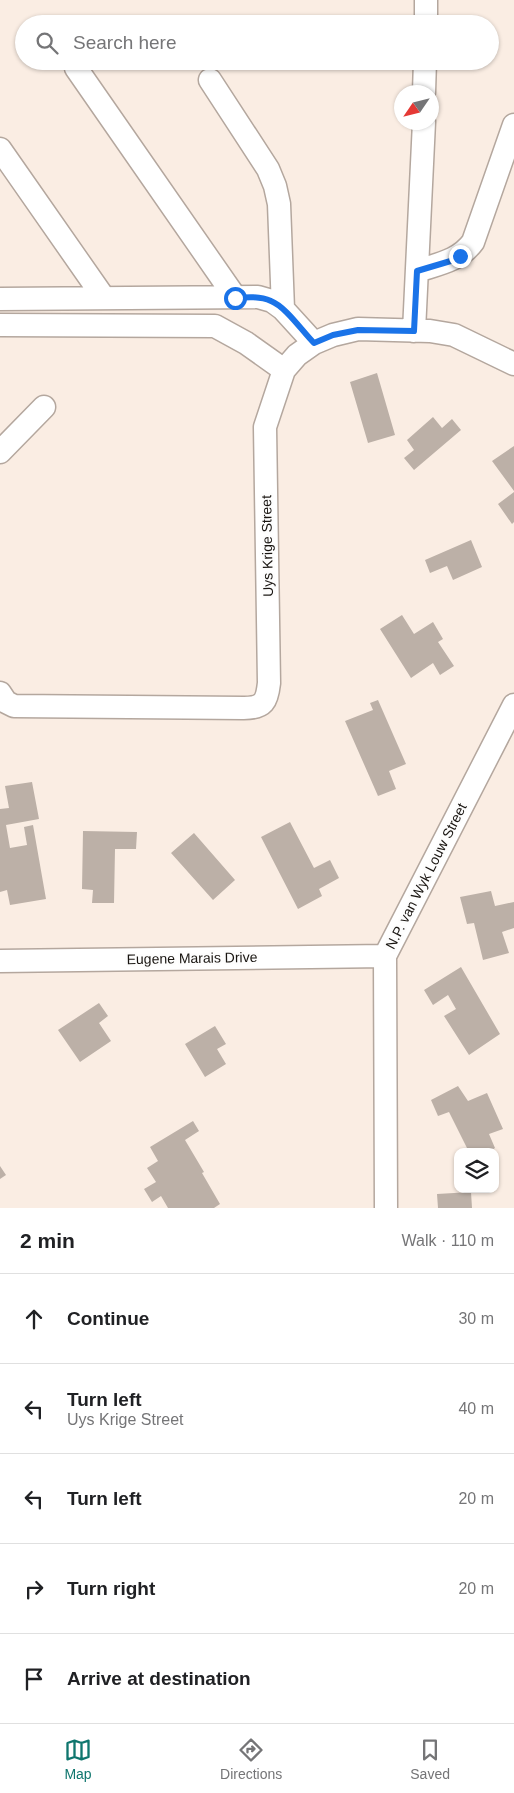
<!DOCTYPE html>
<meta charset="utf-8">
<style>
body{margin:0;font-family:Helvetica,sans-serif;background:#f2f2f2;color:#202124}
.controls{position:absolute;right:15px;bottom:15px;display:grid;overflow:hidden;border-radius:10px;box-shadow:0 1px 4px #0004}
.controls button{width:45px;height:45px;display:grid;place-items:center;padding:0;border:0;border-bottom:1px solid #e0e0e0;background:#fff;color:#202124;font:25px sans-serif}
.compass{position:absolute;left:394px;top:85px;width:45px;height:45px;border-radius:50%;background:#fff;box-shadow:0 1px 4px #0004;rotate:235deg}
.stop{position:absolute;width:15px;height:15px;margin:-11px;border:4px solid #1a73e8;border-radius:50%;background:#fff}
.stop.end{background:#1a73e8;border-color:#fff;box-shadow:0 1px 5px #0008}
.list{margin:0;padding:0;list-style:none}
h2{display:flex;justify-content:space-between;align-items:center;height:65px;margin:0;padding:0 20px;font-size:21px}
h2 small{font-size:16px;font-weight:400;color:#757577}
.list li{display:grid;grid-template-columns:32px 1fr auto;gap:15px;align-items:center;box-sizing:border-box;height:90px;padding:0 20px;border-top:1px solid #e0e0e0}
.list b{display:block;font-size:19px;white-space:nowrap}
.list p{margin:0;font-size:16px;white-space:nowrap;color:#757577}
.list em{font-size:16px;font-style:normal;color:#757577}
.icon{flex:none;width:28px;height:28px;fill:none;stroke:currentColor;stroke-width:2;stroke-linecap:round;stroke-linejoin:round}
.map{position:relative;flex:none;width:514px;height:1208px;overflow:hidden}
.search{position:absolute;background:#fff;box-shadow:0 1px 4px #0004;left:15px;right:15px;top:15px;height:55px;display:flex;align-items:center;gap:12px;box-sizing:border-box;padding:0 18px;border-radius:28px;color:#757577;font-size:19px}
.sheet{height:515px;background:#fff}
nav{display:flex;justify-content:space-around;align-items:center;box-sizing:border-box;height:70px;border-top:1px solid #e0e0e0;background:#fff;font-size:14px;color:#757577}
nav a{display:grid;justify-items:center;gap:2px}
nav .on{color:#0f766e}
.map>svg:first-child{display:block}
</style>
<div class="map">
<svg width="514" height="1208" viewBox="0 0 514 1208">
<rect width="100%" height="100%" fill="#faede3"/>
<!-- building -->
<path fill="#bcb0a7" d="M 377,373 L 395,435 L 368,443 L 350,382 Z
M 433,417 L 442,428 L 452,419 L 461,430 L 414,470 L 404,458 L 414,450 L 407,440 Z
M 514,446 L 514,491 L 492,461 Z
M 514,492 L 514,522 L 512,524 L 498,504 Z
M 471,540 L 482,567 L 453,580 L 447,566 L 430,573 L 425,560 Z
M 402,615 L 414,634 L 433,622 L 443,639 L 438,642 L 454,666 L 440,675 L 433,663 L 411,678 L 380,629 Z
M 378,700 L 406,764 L 389,771 L 396,789 L 378,796 L 345,721 L 373,710 L 370,703 Z
M 32,782 L 39,819 L 6,825 L 10,848 L 27,845 L 24,827 L 33,825 L 46,899 L 10,905 L 7,890 L 0,892 L 0,809 L 9,808 L 5,786 Z
M 290,822 L 314,868 L 330,860 L 339,878 L 319,889 L 322,896 L 298,909 L 261,837 Z
M 83,831 L 137,832 L 136,849 L 115,849 L 114,903 L 92,903 L 93,890 L 82,889 Z
M 194,833 L 235,880 L 213,900 L 171,853 Z
M 491,891 L 495,906 L 514,902 L 514,928 L 502,932 L 509,953 L 483,960 L 474,923 L 467,924 L 460,897 Z
M 461,967 L 500,1034 L 469,1055 L 444,1016 L 456,1009 L 448,995 L 433,1005 L 424,990 Z
M 99,1003 L 108,1016 L 99,1023 L 111,1041 L 80,1062 L 58,1030 Z
M 215,1026 L 226,1044 L 217,1049 L 226,1064 L 205,1077 L 185,1044 Z
M 458,1086 L 468,1101 L 487,1093 L 503,1129 L 489,1134 L 495,1148 L 488,1152 L 469,1152 L 449,1112 L 438,1116 L 431,1100 Z
M 193,1121 L 199,1131 L 185,1140 L 204,1172 L 202,1173 L 220,1204 L 214,1208 L 168,1208 L 161,1196 L 152,1202 L 144,1189 L 156,1182 L 147,1168 L 158,1161 L 150,1147 Z
M 0,1166 L 6,1175 L 0,1179 Z
M 471,1192 L 472,1208 L 438,1208 L 437,1194 Z"/>
<g fill="none" stroke-linecap="round" stroke-linejoin="round">
<defs>
<path id="minor" d="M 426,24 L 426,0
M 76,68 L 235,297
M 210,80 L 268,169 L 275,186 L 279,204 L 283,309
M 424,92 L 425,61
M 0,149 L 104,298
M 417,271 C 438,264 459,261 473,242 L 514,125
M 0,299 L 258,297 L 272,301 L 283,309 L 314,343
M 0,325 L 215,326 L 246,343 L 284,370
M 414,331 L 424,122
M 0,452 L 44,407
M 0,693 L 6,702 L 14,706 L 244,708 C 264,708 267,701 269,683 L 265,427 L 284,370 L 297,355 L 314,343 L 333,335 L 358,329 L 430,331 L 454,335 L 514,364
M 0,961 L 385,956
M 386,1208 L 385,956 L 514,705"/>
</defs>
<!-- minor casing -->
<use href="#minor" stroke="#b4a79e" stroke-width="25"/>
<!-- minor -->
<use href="#minor" stroke="#fff" stroke-width="22"/>
</g>
<g fill="none" stroke-linecap="round" stroke-linejoin="round">
<!-- route -->
<path stroke="#1a73e8" stroke-width="6" d="M 235,298 C 247,297 260,296 271,301 C 286,307 302,331 314,343 L 333,335 L 358,330 L 414,331 L 417,271 L 454,260 L 460,256"/>
</g>
<g text-anchor="middle" stroke-width="5" stroke-linejoin="round" paint-order="stroke">
<!-- street labels -->
<g font-size="14" fill="#181410" stroke="#fdfdfd">
<text transform="translate(267 546) rotate(-91)" y="5">Uys Krige Street</text>
<text transform="translate(426 876) rotate(-63)" y="5">N.P. van Wyk Louw Street</text>
<text transform="translate(192 958) rotate(-1)" y="5">Eugene Marais Drive</text>
</g>
</g>
</svg>
<div class="controls">
<button><svg class="icon" aria-label="layers" viewBox="0 0 24 24"><path d="M12 4l9 5-9 5-9-5zM3 14l9 5 9-5"/></svg></button>
</div>
<svg class="compass" viewBox="-18 -18 36 36"><path d="M0-13l5 13h-10z" fill="#e53935"/><path d="M0 13l5-13h-10z" fill="#757577"/></svg>
<div class="stop" style="left:235px;top:298px"></div>
<div class="stop end" style="left:460px;top:256px"></div>
<div class="search"><svg class="icon" aria-label="search" viewBox="0 0 24 24"><circle cx="10" cy="10" r="6"/><path d="M15 15l6 6"/></svg>Search here</div>
</div>
<section class="sheet">
<h2>2 min<small>Walk · 110 m</small></h2>
<ul class="list">
<li><svg class="icon" aria-label="ahead" viewBox="0 0 24 24"><path d="M12 20V5M6 11l6-6 6 6"/></svg><div><b>Continue</b></div><em>30 m</em></li>
<li><svg class="icon" aria-label="left" viewBox="0 0 24 24"><path d="M17 20v-9H6M10 6l-5 5 5 5"/></svg><div><b>Turn left</b><p>Uys Krige Street</p></div><em>40 m</em></li>
<li><svg class="icon" aria-label="left" viewBox="0 0 24 24"><path d="M17 20v-9H6M10 6l-5 5 5 5"/></svg><div><b>Turn left</b></div><em>20 m</em></li>
<li><svg class="icon" aria-label="right" viewBox="0 0 24 24"><path d="M7 20v-9h11M14 6l5 5-5 5"/></svg><div><b>Turn right</b></div><em>20 m</em></li>
<li><svg class="icon" aria-label="arrive" viewBox="0 0 24 24"><path d="M6 21V4h12l-3 4 3 4H6"/></svg><div><b>Arrive at destination</b></div></li>
</ul>
</section>
<nav>
<a class="on"><svg class="icon" aria-label="map" viewBox="0 0 24 24"><path d="M3 6l6-2 6 2 6-2v14l-6 2-6-2-6 2zM9 4v14M15 6v14"/></svg>Map</a>
<a><svg class="icon" aria-label="directions" viewBox="0 0 24 24"><path d="M12 3l9 9-9 9-9-9zM9 14v-3h6M13 9l2 2-2 2"/></svg>Directions</a>
<a><svg class="icon" aria-label="saved" viewBox="0 0 24 24"><path d="M7 4h10v16l-5-4-5 4z"/></svg>Saved</a>
</nav>
